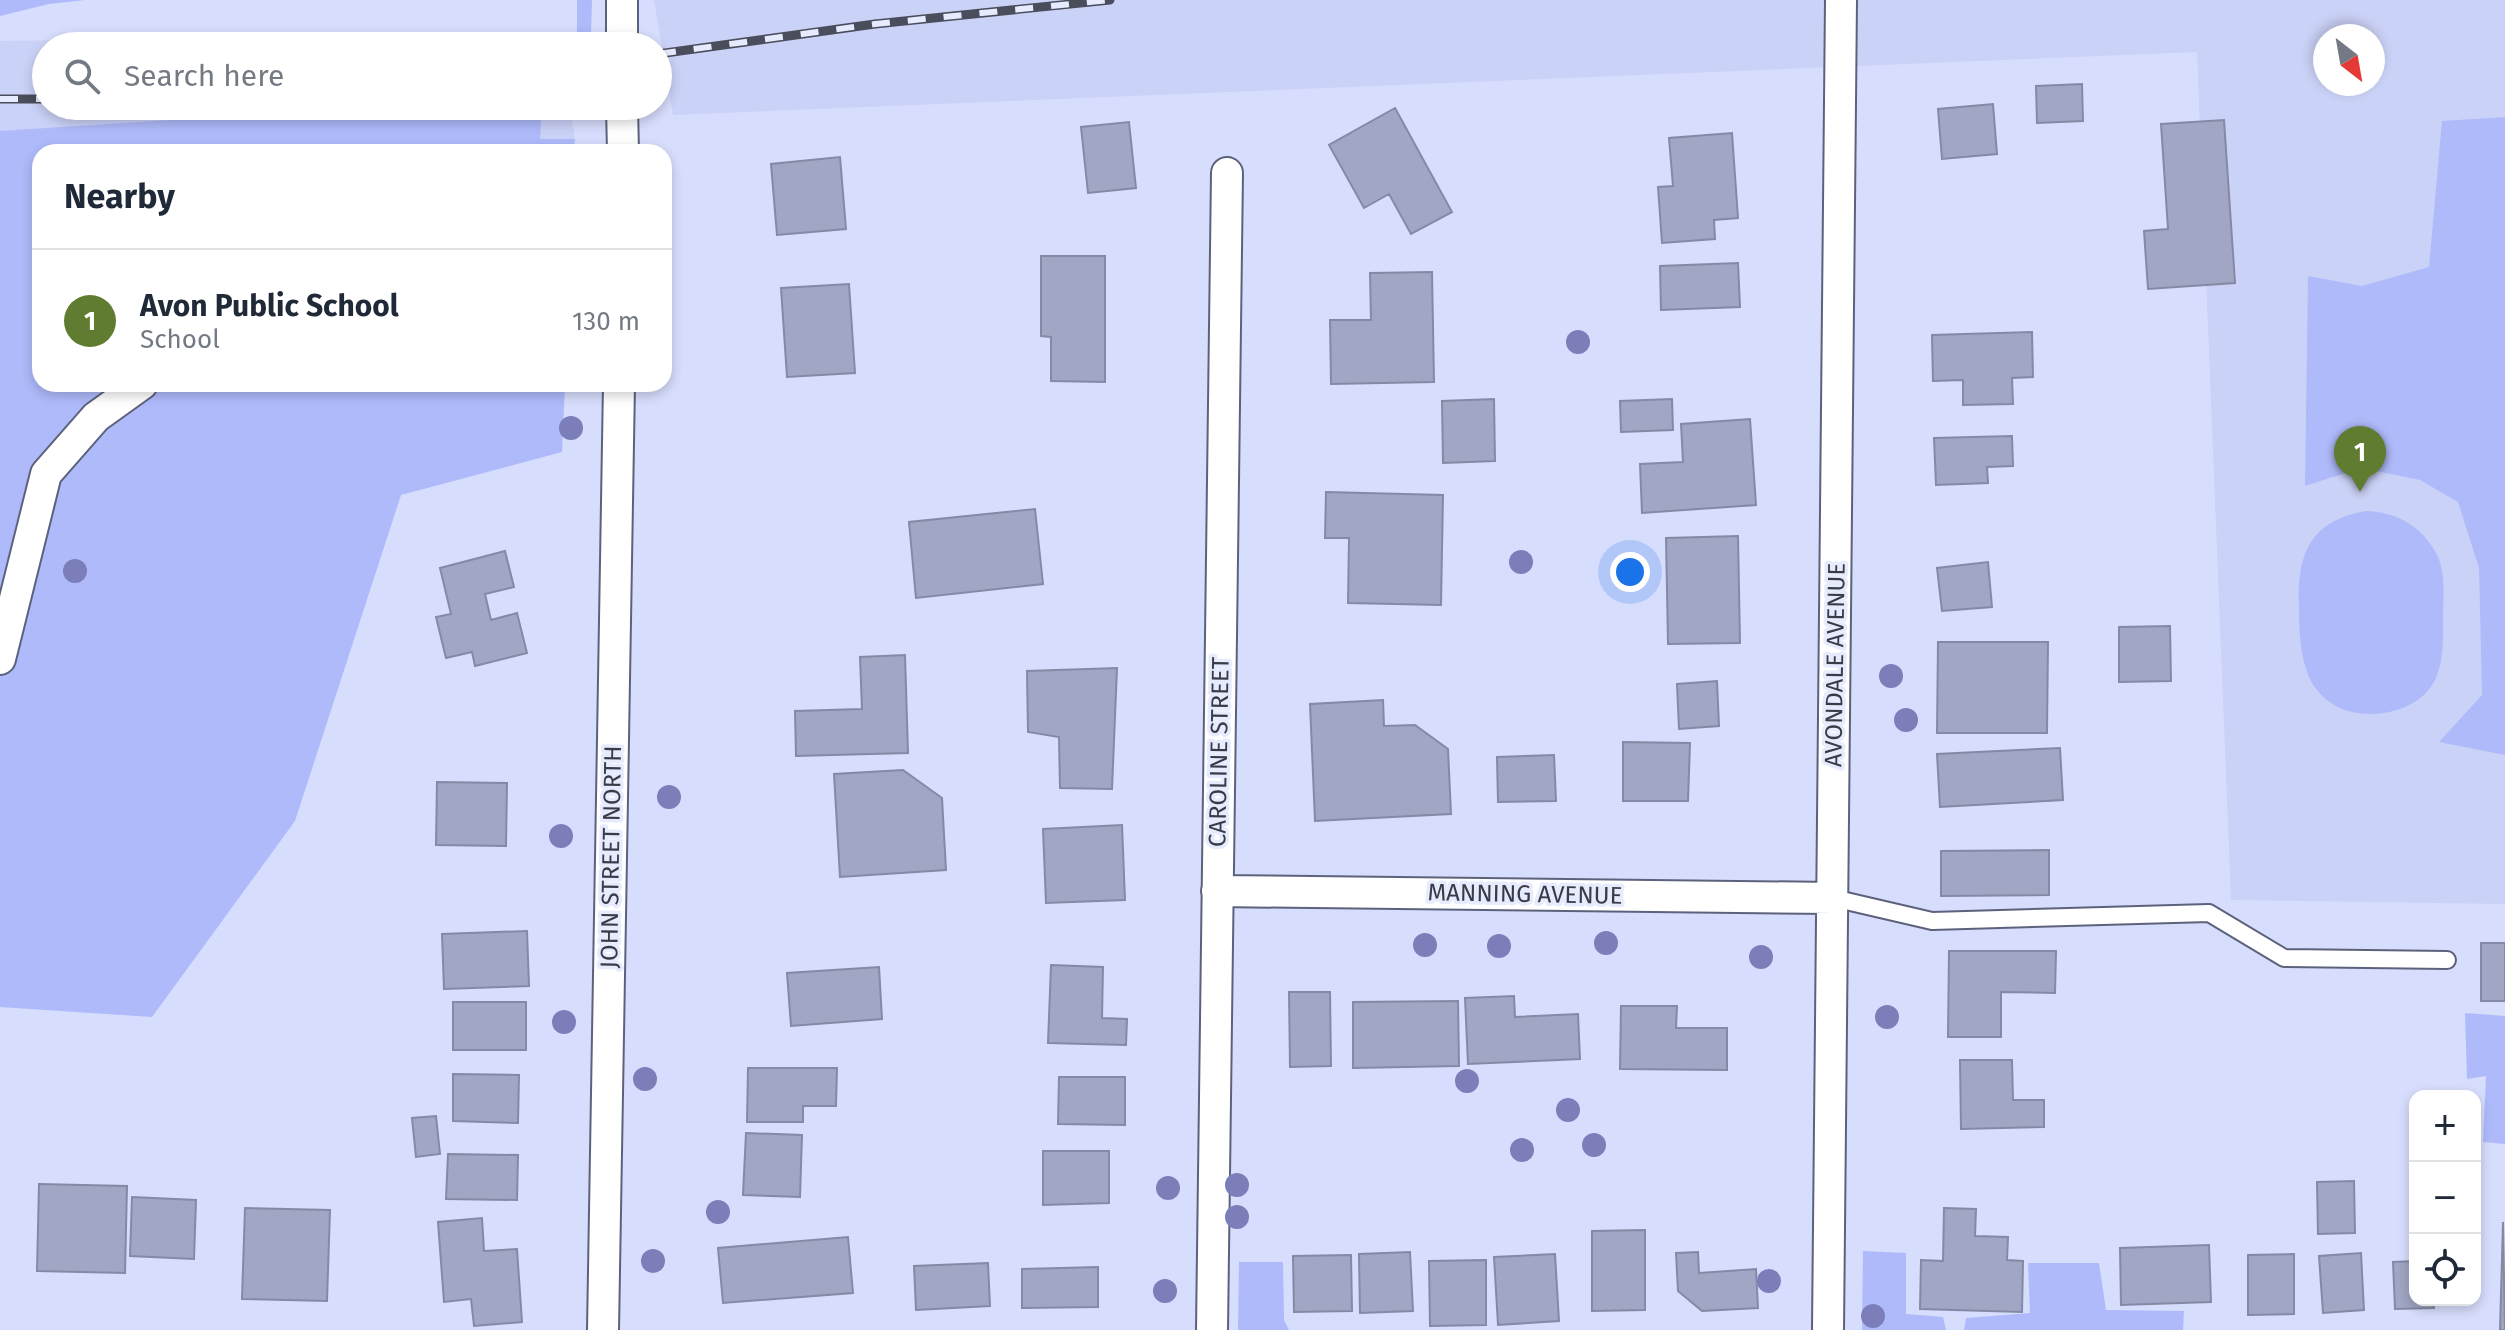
<!DOCTYPE html>
<meta charset="utf-8">
<style>
body{margin:0;font-family:"Fira Sans",sans-serif;background:#f6f6f7;color:#1f2937}
.controls{position:absolute;right:24px;bottom:24px;display:grid;overflow:hidden;border-radius:16px;box-shadow:0 4px 12px #0003}
.controls button{width:72px;height:72px;display:grid;place-items:center;padding:0;border:0;border-bottom:2px solid #e0e1e3;background:#fff;color:#1f2937;font:40px sans-serif}
.compass{position:absolute;left:2313px;top:24px;width:72px;height:72px;border-radius:50%;background:#fff;box-shadow:0 4px 12px #0003;rotate:149deg}
.you{position:absolute;left:1630px;top:572px;width:28px;height:28px;margin:-20px;border:6px solid #fff;border-radius:50%;background:#1a73e8;box-shadow:0 0 0 12px #1a73e833}
.badge{display:grid;place-items:center;width:52px;height:52px;border-radius:50%;background:#607c30;color:#fff;font-size:26px;font-weight:700}
.pin{position:absolute;translate:-50% -66px;filter:drop-shadow(0 2px 4px #0008)}
.pin::after{content:'';position:absolute;top:42px;width:28px;height:24px;background:inherit;clip-path:polygon(0 0,100% 0,50% 100%)}
.list{margin:0;padding:0;list-style:none}
h2{display:flex;justify-content:space-between;align-items:center;height:104px;margin:0;padding:0 32px;font-size:34px}
h2 small{font-size:26px;font-weight:400;color:#747a83}
.list li{display:grid;grid-template-columns:52px 1fr auto;gap:24px;align-items:center;box-sizing:border-box;height:144px;padding:0 32px;border-top:2px solid #e0e1e3}
.list b{display:block;font-size:30px;white-space:nowrap}
.list p{margin:0;font-size:26px;white-space:nowrap;color:#747a83}
.list em{font-size:26px;font-style:normal;color:#747a83}
.icon{flex:none;width:44px;height:44px;fill:none;stroke:currentColor;stroke-width:2;stroke-linecap:round;stroke-linejoin:round}
.map{position:relative;flex:none;width:2505px;height:1330px;overflow:hidden}
.search{position:absolute;background:#fff;box-shadow:0 4px 12px #0003;left:32px;top:32px;width:640px;height:88px;display:flex;align-items:center;gap:20px;box-sizing:border-box;padding:0 28px;border-radius:44px;color:#747a83;font-size:30px}
.panel{position:absolute;background:#fff;box-shadow:0 4px 12px #0003;left:32px;top:144px;width:640px;height:248px;border-radius:24px}
.map>svg:first-child{display:block}
</style>
<div class="map">
<svg width="2505" height="1330" viewBox="0 0 2505 1330">
<rect width="100%" height="100%" fill="#d7ddfc"/>
<!-- built -->
<path fill="#cbd2f7" fill-rule="evenodd" d="M 654,0 L 2505,0 L 2505,904 L 2231,900 L 2197,52 L 673,115 ZM 2325,36 L 2373,36 L 2373,84 L 2325,84 Z
M 558,33 L 560,46 L 46,46 L 46,106 L 570,106 L 575,139 L 278,142 L 0,138 L 0,41 Z"/>
<!-- green -->
<path fill="#afbafb" d="M 0,0 L 85,0 L 49,4 L 0,16 Z
M 577,0 L 592,0 L 591,35 L 577,46 Z
M 388,106 L 542,106 L 540,139 L 575,139 L 574,152 L 40,152 L 40,384 L 565,384 L 562,452 L 401,495 L 295,821 L 152,1017 L 0,1007 L 0,131 Z
M 2505,117 L 2505,755 L 2439,742 L 2482,695 L 2479,568 L 2458,502 L 2420,480 L 2361,468 L 2305,486 L 2308,276 L 2362,286 L 2429,267 L 2442,121 Z
M 2366,511 C 2397,512 2424,527 2438,557 C 2446,575 2443,599 2443,618 C 2443,636 2444,655 2438,672 C 2428,707 2384,719 2352,712 C 2331,708 2312,690 2306,669 C 2300,649 2299,630 2299,609 C 2297,556 2308,521 2366,511 Z
M 2465,1013 L 2505,1016 L 2505,1144 L 2483,1142 L 2486,1076 L 2467,1079 Z
M 1863,1251 L 1906,1253 L 1906,1314 L 1943,1317 L 1946,1330 L 1862,1330 Z
M 1239,1262 L 1283,1262 L 1284,1320 L 1289,1330 L 1238,1330 Z
M 2028,1263 L 2099,1263 L 2106,1310 L 2184,1311 L 2183,1330 L 1964,1330 L 1966,1318 L 2030,1313 Z"/>
<!-- building -->
<path fill="#a0a6c3" stroke="#8489a5" stroke-width="2" d="M 2082,84 L 2083,121 L 2037,123 L 2036,86 Z
M 1993,104 L 1997,154 L 1942,159 L 1938,109 Z
M 1395,108 L 1452,212 L 1411,234 L 1389,194 L 1364,208 L 1329,145 Z
M 2224,120 L 2235,283 L 2148,289 L 2144,231 L 2168,229 L 2161,124 Z
M 1129,122 L 1136,188 L 1088,193 L 1081,127 Z
M 1732,133 L 1738,218 L 1714,220 L 1715,239 L 1662,243 L 1658,187 L 1673,186 L 1669,138 Z
M 840,157 L 846,229 L 777,235 L 771,164 Z
M 1041,256 L 1105,256 L 1105,382 L 1051,381 L 1051,337 L 1041,336 Z
M 1738,263 L 1740,307 L 1661,310 L 1660,266 Z
M 1432,272 L 1434,382 L 1331,384 L 1330,320 L 1371,320 L 1370,273 Z
M 849,284 L 855,373 L 787,377 L 781,288 Z
M 2032,332 L 2033,377 L 2012,378 L 2013,404 L 1963,405 L 1963,380 L 1933,381 L 1932,335 Z
M 1494,399 L 1495,461 L 1443,463 L 1442,401 Z
M 1672,399 L 1673,430 L 1621,432 L 1620,401 Z
M 1750,419 L 1756,505 L 1642,513 L 1640,464 L 1683,462 L 1681,424 Z
M 2012,436 L 2013,466 L 1987,467 L 1988,483 L 1936,485 L 1934,438 Z
M 1326,492 L 1443,495 L 1441,605 L 1348,603 L 1349,538 L 1325,538 Z
M 1035,509 L 1043,584 L 916,598 L 909,522 Z
M 1738,536 L 1740,643 L 1668,644 L 1666,538 Z
M 505,551 L 514,587 L 485,594 L 491,620 L 517,613 L 527,653 L 475,666 L 472,652 L 446,658 L 436,617 L 451,614 L 440,568 Z
M 1988,562 L 1992,607 L 1942,611 L 1937,568 Z
M 2170,626 L 2171,681 L 2119,682 L 2119,627 Z
M 1938,642 L 2048,642 L 2047,733 L 1937,733 Z
M 905,655 L 908,753 L 796,756 L 795,711 L 862,709 L 860,657 Z
M 1117,668 L 1112,789 L 1060,788 L 1059,737 L 1028,732 L 1027,671 Z
M 1717,681 L 1719,726 L 1679,729 L 1677,684 Z
M 1383,700 L 1384,726 L 1415,725 L 1448,749 L 1451,814 L 1315,821 L 1310,704 Z
M 1623,742 L 1690,743 L 1688,801 L 1623,801 Z
M 2060,748 L 2063,800 L 1940,807 L 1937,754 Z
M 1554,755 L 1556,801 L 1498,802 L 1497,757 Z
M 903,770 L 942,798 L 946,870 L 840,877 L 834,774 Z
M 437,782 L 507,783 L 506,846 L 436,845 Z
M 1122,825 L 1125,900 L 1046,903 L 1043,829 Z
M 2049,850 L 2049,895 L 1941,896 L 1941,851 Z
M 527,931 L 529,986 L 444,989 L 442,934 Z
M 2481,943 L 2505,943 L 2505,1001 L 2481,1001 Z
M 1949,951 L 2056,951 L 2055,993 L 2001,992 L 2001,1037 L 1948,1037 Z
M 1051,965 L 1103,967 L 1102,1018 L 1127,1019 L 1126,1045 L 1048,1043 Z
M 879,967 L 882,1019 L 791,1026 L 787,973 Z
M 1289,992 L 1330,992 L 1331,1066 L 1290,1067 Z
M 1514,996 L 1515,1017 L 1578,1014 L 1580,1059 L 1468,1064 L 1465,998 Z
M 1458,1001 L 1459,1066 L 1353,1068 L 1353,1002 Z
M 453,1002 L 526,1002 L 526,1050 L 453,1050 Z
M 1621,1006 L 1677,1006 L 1676,1028 L 1727,1028 L 1727,1070 L 1620,1069 Z
M 1960,1060 L 2012,1060 L 2013,1100 L 2044,1100 L 2044,1127 L 1961,1129 Z
M 748,1068 L 837,1068 L 836,1106 L 803,1106 L 803,1122 L 747,1122 Z
M 453,1074 L 519,1075 L 518,1123 L 453,1121 Z
M 1059,1077 L 1125,1077 L 1125,1125 L 1058,1124 Z
M 436,1116 L 440,1154 L 416,1157 L 412,1118 Z
M 746,1133 L 802,1135 L 800,1197 L 743,1195 Z
M 1043,1151 L 1109,1151 L 1109,1203 L 1043,1205 Z
M 448,1154 L 518,1155 L 517,1200 L 446,1199 Z
M 2354,1181 L 2355,1233 L 2318,1234 L 2317,1182 Z
M 39,1184 L 127,1186 L 125,1273 L 37,1271 Z
M 132,1197 L 196,1200 L 194,1259 L 130,1256 Z
M 245,1208 L 330,1210 L 327,1301 L 242,1299 Z
M 1944,1208 L 1976,1209 L 1975,1236 L 2008,1237 L 2007,1260 L 2023,1261 L 2022,1312 L 1920,1309 L 1921,1260 L 1943,1261 Z
M 482,1218 L 484,1251 L 517,1249 L 522,1322 L 474,1326 L 471,1299 L 444,1302 L 438,1222 Z
M 2503,1222 L 2505,1330 L 2500,1330 Z
M 1645,1230 L 1645,1310 L 1592,1311 L 1592,1231 Z
M 848,1237 L 853,1293 L 723,1303 L 718,1248 Z
M 2209,1245 L 2211,1302 L 2121,1305 L 2120,1248 Z
M 1410,1252 L 1413,1311 L 1360,1313 L 1359,1254 Z
M 1698,1252 L 1699,1273 L 1756,1269 L 1758,1308 L 1702,1311 L 1678,1291 L 1676,1253 Z
M 2361,1253 L 2364,1310 L 2323,1313 L 2319,1256 Z
M 1555,1254 L 1559,1321 L 1498,1325 L 1494,1257 Z
M 2294,1254 L 2294,1314 L 2248,1315 L 2248,1255 Z
M 1351,1255 L 1352,1311 L 1294,1312 L 1293,1256 Z
M 1486,1260 L 1486,1325 L 1430,1326 L 1429,1261 Z
M 2415,1261 L 2415,1300 L 2433,1300 L 2434,1308 L 2395,1309 L 2393,1262 Z
M 988,1263 L 990,1306 L 916,1310 L 914,1266 Z
M 1098,1267 L 1098,1307 L 1022,1308 L 1022,1269 Z"/>
<g fill="none" stroke-linecap="round" stroke-linejoin="round">
<defs>
<path id="lane" d="M 1833,898 L 1932,921 L 2209,913 L 2284,958 L 2447,960"/>
<path id="street" d="M 622,0 L 622,46
M 622,106 L 623,152
M 0,659 L 46,474 L 96,417 L 142,384
M 1217,891 L 1833,898
M 603,1330 L 619,384
M 1212,1330 L 1227,173
M 1828,1330 L 1841,0"/>
</defs>
<!-- lane casing -->
<use href="#lane" stroke="#5d627c" stroke-width="20"/>
<!-- street casing -->
<use href="#street" stroke="#5d627c" stroke-width="34"/>
<!-- lane -->
<use href="#lane" stroke="#fff" stroke-width="16"/>
<!-- street -->
<use href="#street" stroke="#fff" stroke-width="30"/>
<defs>
<path id="rail" d="M 658,54 L 875,24 L 1110,0
M 0,99 L 46,99"/>
</defs>
<!-- rail casing -->
<use href="#rail" stroke="#4a4d5b" stroke-width="9"/>
<!-- rail -->
<use href="#rail" stroke="#e7ebfe" stroke-width="6" stroke-dasharray="18" stroke-linecap="butt"/>
</g>
<!-- trees -->
<g fill="#7b7eb9">
<circle cx="1578" cy="342" r="12"/>
<circle cx="571" cy="428" r="12"/>
<circle cx="1521" cy="562" r="12"/>
<circle cx="75" cy="571" r="12"/>
<circle cx="1891" cy="676" r="12"/>
<circle cx="1906" cy="720" r="12"/>
<circle cx="669" cy="797" r="12"/>
<circle cx="561" cy="836" r="12"/>
<circle cx="1606" cy="943" r="12"/>
<circle cx="1425" cy="945" r="12"/>
<circle cx="1499" cy="946" r="12"/>
<circle cx="1761" cy="957" r="12"/>
<circle cx="1887" cy="1017" r="12"/>
<circle cx="564" cy="1022" r="12"/>
<circle cx="645" cy="1079" r="12"/>
<circle cx="1467" cy="1081" r="12"/>
<circle cx="1568" cy="1110" r="12"/>
<circle cx="1594" cy="1145" r="12"/>
<circle cx="1522" cy="1150" r="12"/>
<circle cx="1237" cy="1185" r="12"/>
<circle cx="1168" cy="1188" r="12"/>
<circle cx="718" cy="1212" r="12"/>
<circle cx="1237" cy="1217" r="12"/>
<circle cx="653" cy="1261" r="12"/>
<circle cx="1769" cy="1281" r="12"/>
<circle cx="1165" cy="1291" r="12"/>
<circle cx="1873" cy="1316" r="12"/>
</g>
<g text-anchor="middle" stroke-width="7" stroke-linejoin="round" paint-order="stroke">
<!-- street labels -->
<g font-size="24" fill="#393b47" stroke="#e7ebfe">
<text transform="translate(1835 665) rotate(-89)" y="8">AVONDALE AVENUE</text>
<text transform="translate(1219 752) rotate(-89)" y="8">CAROLINE STREET</text>
<text transform="translate(611 857) rotate(-89)" y="8">JOHN STREET NORTH</text>
<text transform="translate(1525 894) rotate(1)" y="8">MANNING AVENUE</text>
</g>
</g>
</svg>
<div class="controls">
<button>+</button>
<button>−</button>
<button><svg class="icon" aria-label="locate" viewBox="0 0 24 24"><circle cx="12" cy="12" r="6"/><path d="M12 2v4M12 18v4M2 12h4M18 12h4"/></svg></button>
</div>
<svg class="compass" viewBox="-18 -18 36 36"><path d="M0-13l5 13h-10z" fill="#e53935"/><path d="M0 13l5-13h-10z" fill="#747a83"/></svg>
<div class="you"></div>
<div class="pin badge" style="left:2360px;top:492px">1</div>
<div class="search"><svg class="icon" aria-label="search" viewBox="0 0 24 24"><circle cx="10" cy="10" r="6"/><path d="M15 15l6 6"/></svg>Search here</div>
<section class="panel">
<h2>Nearby<small></small></h2>
<ul class="list">
<li><span class="badge">1</span><div><b>Avon Public School</b><p>School</p></div><em>130 m</em></li>
</ul>
</section>
</div>
